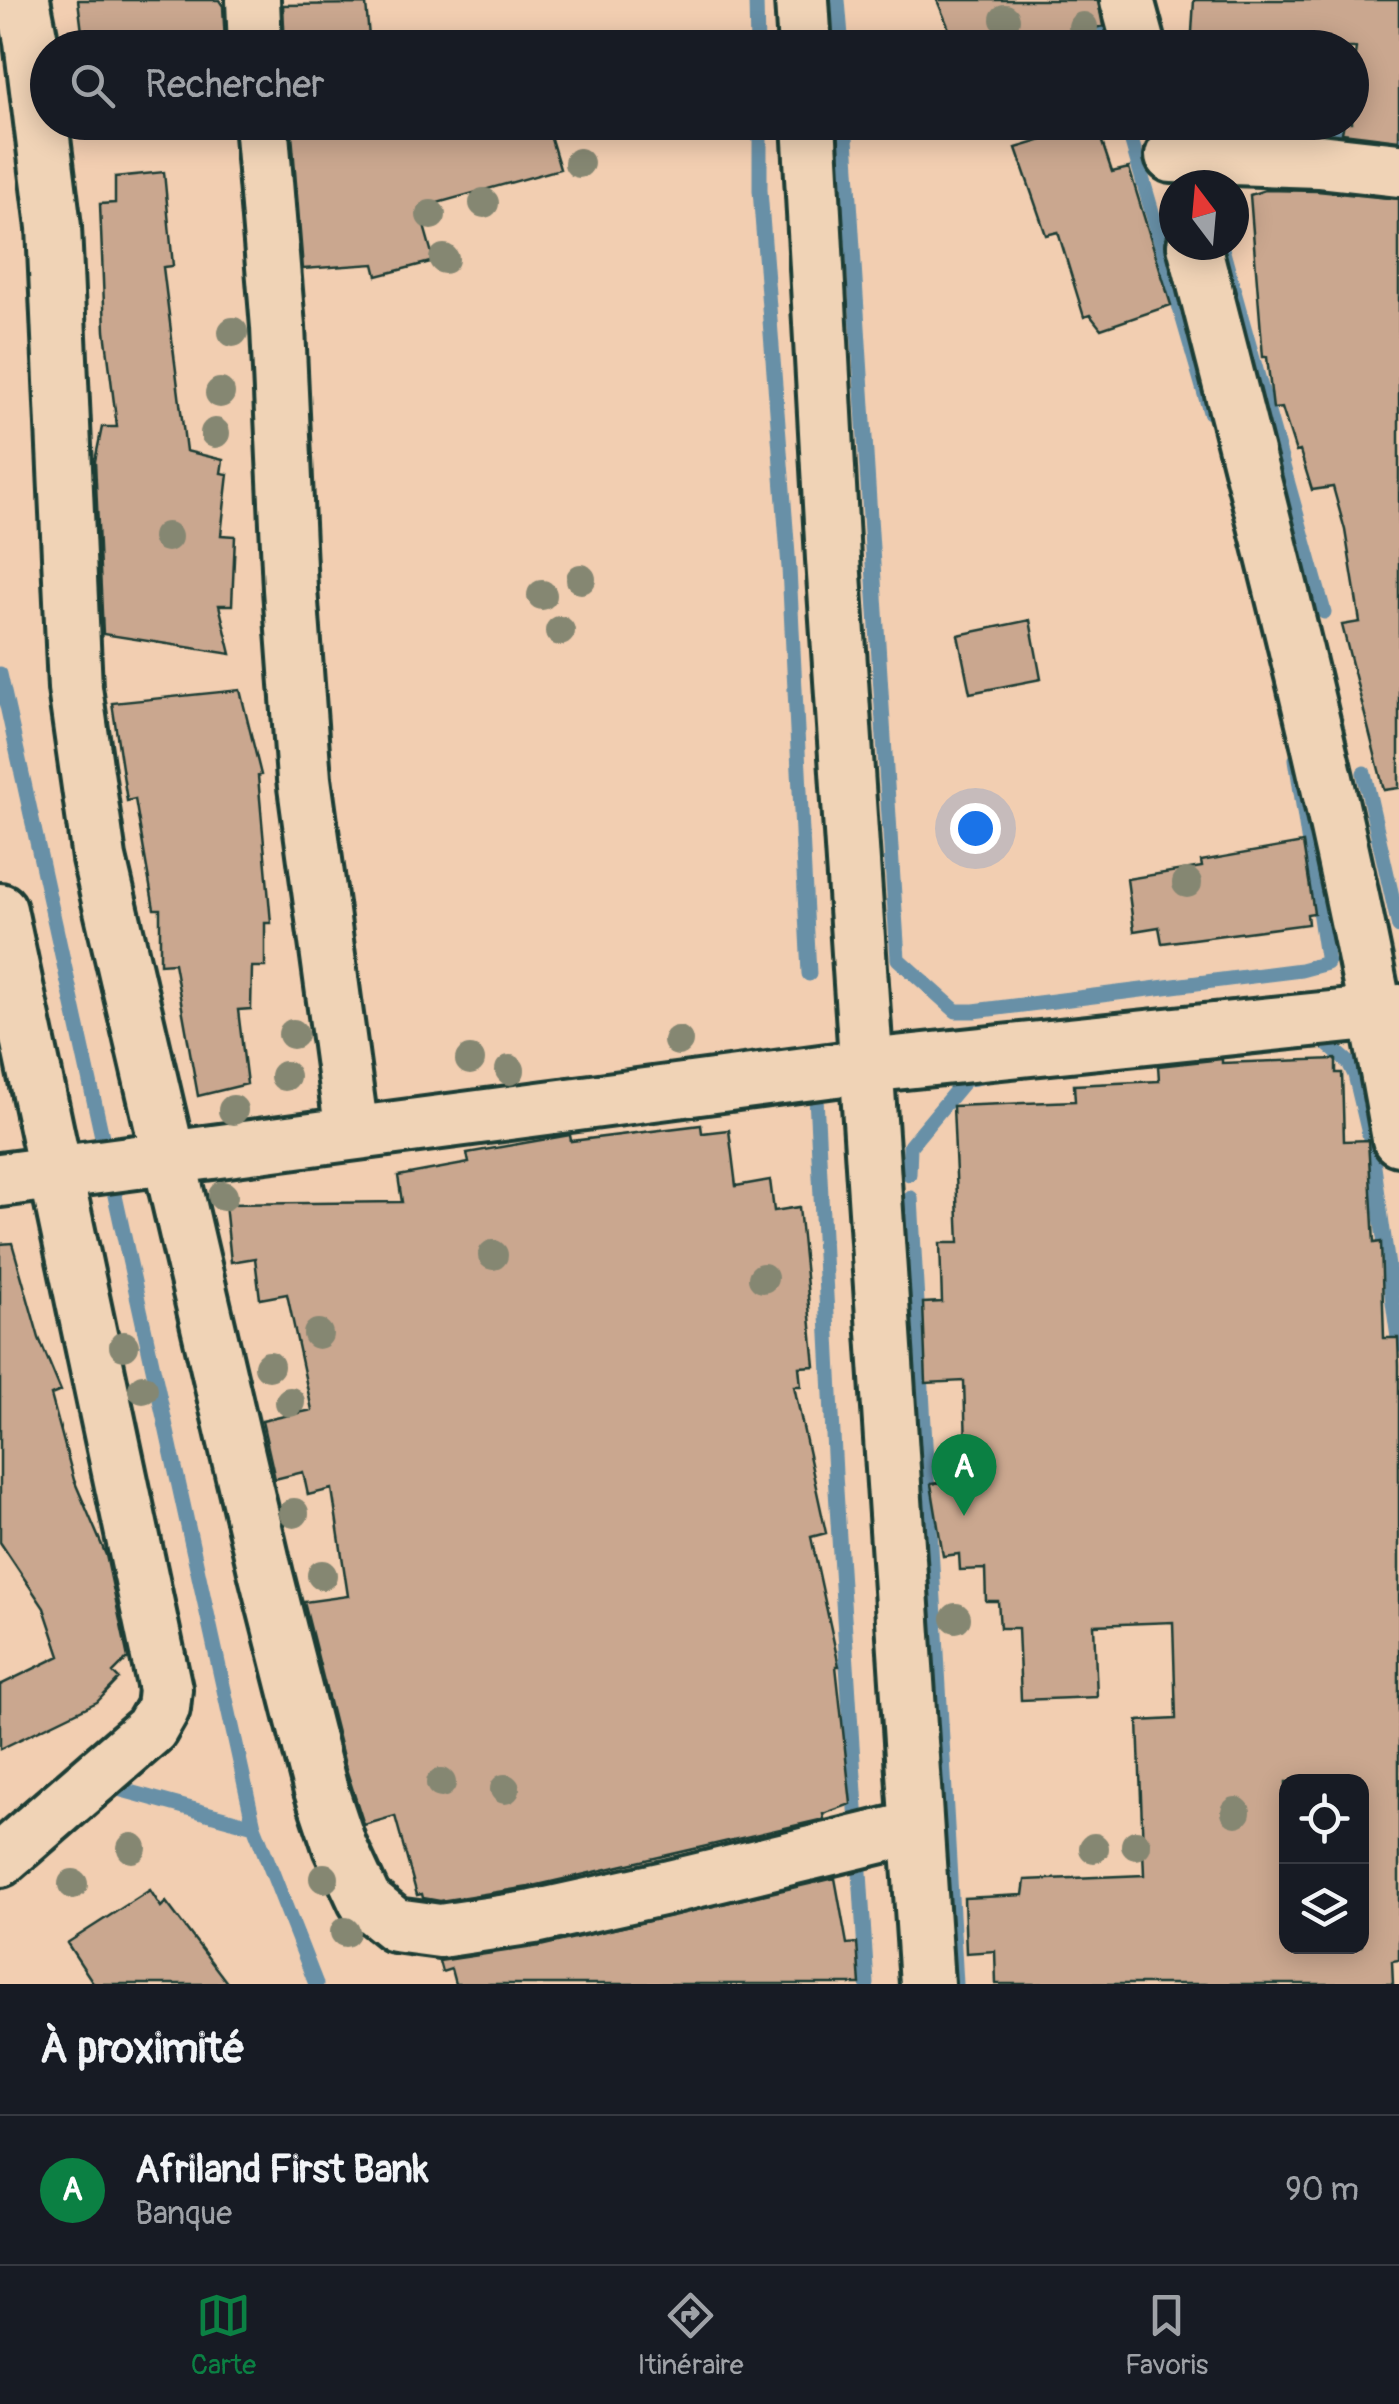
<!DOCTYPE html>
<html lang="fr">
<meta charset="utf-8">
<style>
body{margin:0;font-family:Pangolin,sans-serif;background:#242831;color:#f1f3f6}
.controls{position:absolute;right:30px;bottom:30px;display:grid;overflow:hidden;border-radius:20px;box-shadow:0 5px 25px #0003}
.controls button{width:90px;height:90px;display:grid;place-items:center;padding:0;border:0;border-bottom:2px solid #363941;background:#171b24;color:#f1f3f6;font:50px sans-serif}
.compass{position:absolute;left:1159px;top:170px;width:90px;height:90px;border-radius:50%;background:#171b24;box-shadow:0 5px 25px #0003;rotate:344deg}
.you{position:absolute;left:975px;top:828px;width:35px;height:35px;margin:-25px;border:8px solid #fff;border-radius:50%;background:#1a73e8;box-shadow:0 0 0 15px #1a73e833}
.badge{display:grid;place-items:center;width:65px;height:65px;border-radius:50%;background:#0b8043;color:#fff;font-size:32px;font-weight:700}
.pin{position:absolute;translate:-50% -82px;filter:drop-shadow(0 2px 5px #0008)}
.pin::after{content:'';position:absolute;top:52px;width:35px;height:30px;background:inherit;clip-path:polygon(0 0,100% 0,50% 100%)}
.list{margin:0;padding:0;list-style:none}
h2{display:flex;justify-content:space-between;align-items:center;height:130px;margin:0;padding:0 40px;font-size:42px}
h2 small{font-size:32px;font-weight:400;color:#9ea1a6}
.list li{display:grid;grid-template-columns:65px 1fr auto;gap:30px;align-items:center;box-sizing:border-box;height:150px;padding:0 40px;border-top:2px solid #363941}
.list b{display:block;font-size:38px;white-space:nowrap}
.list p{margin:0;font-size:32px;white-space:nowrap;color:#9ea1a6}
.list em{font-size:32px;font-style:normal;color:#9ea1a6}
.icon{flex:none;width:55px;height:55px;fill:none;stroke:currentColor;stroke-width:2;stroke-linecap:round;stroke-linejoin:round}
.map{position:relative;flex:none;width:1399px;height:1984px;overflow:hidden}
.search{position:absolute;background:#171b24;box-shadow:0 5px 25px #0003;left:30px;right:30px;top:30px;height:110px;display:flex;align-items:center;gap:25px;box-sizing:border-box;padding:0 35px;border-radius:55px;color:#9ea1a6;font-size:38px}
.sheet{height:280px;background:#171b24}
nav{display:flex;justify-content:space-around;align-items:center;box-sizing:border-box;height:140px;border-top:2px solid #363941;background:#171b24;font-size:28px;color:#9ea1a6}
nav a{display:grid;justify-items:center;gap:5px}
nav .on{color:#0b8043}
.map>svg:first-child{display:block}
</style>
<div class="map">
<svg width="1399" height="1984" viewBox="0 0 1399 1984">
<rect width="100%" height="100%" fill="#f2ceb1"/>
<filter id="ink" filterUnits="userSpaceOnUse"><feTurbulence type="fractalNoise" baseFrequency=".01" numOctaves="2"/><feDisplacementMap in="SourceGraphic" scale="20" xChannelSelector="R" yChannelSelector="G"/><feConvolveMatrix kernelMatrix="1 2 1 2 8 2 1 2 1" color-interpolation-filters="sRGB"/></filter>
<g filter="url(#ink)">
<g fill="none" stroke-linecap="round" stroke-linejoin="round">
<!-- stream -->
<path stroke="#6890a7" stroke-width="15" d="M 756,0 L 757,48
M 838,0 L 842,48
M 1091,0 L 1105,48
M 760,122 L 760,190 L 789,568 L 809,974
M 845,122 L 898,959 L 956,1011 L 974,1011 L 1301,970 L 1327,963 L 1296,759
M 1126,122 L 1210,412
M 1281,122 L 1399,142
M 1221,245 L 1324,612
M 0,674 L 254,1826 L 316,1984
M 1364,773 L 1399,927
M 1311,1035 L 1318,1036 L 1349,1063 L 1355,1075 L 1370,1138 L 1399,1345
M 816,1097 L 835,1474 L 867,1984
M 909,1174 L 910,1146 L 965,1080 L 981,1077
M 911,1198 L 956,1984
M 103,1791 L 111,1787 L 254,1826"/>
</g>
<!-- building -->
<path fill="#caa78f" stroke="#1f3d34" stroke-width="2.5" fill-rule="evenodd" d="M 78,0 L 219,0 L 223,6 L 225,43 L 210,48 L 84,48 Z
M 937,0 L 1098,0 L 1103,26 L 1043,41 L 1045,48 L 957,48 Z
M 1194,0 L 1399,0 L 1399,140 L 1342,133 L 1344,122 L 1352,122 L 1352,74 L 1356,48 L 1191,48 Z
M 366,4 L 370,48 L 285,48 L 283,5 Z
M 291,122 L 546,122 L 560,169 L 419,208 L 434,261 L 377,276 L 374,264 L 303,269 Z
M 1096,124 L 1112,172 L 1129,168 L 1171,305 L 1101,329 L 1090,315 L 1084,317 L 1058,232 L 1046,235 L 1016,148 Z
M 164,172 L 173,266 L 163,267 L 186,451 L 223,460 L 221,473 L 228,474 L 221,535 L 235,536 L 232,605 L 219,605 L 231,654 L 103,634 L 95,461 L 102,427 L 117,427 L 105,331 L 100,204 L 115,203 L 115,177 Z
M 1265,190 L 1317,191 L 1399,199 L 1399,788 L 1384,790 L 1342,625 L 1360,622 L 1345,530 L 1333,487 L 1312,490 L 1300,451 L 1296,452 L 1282,408 L 1273,409 L 1267,357 L 1263,357 L 1250,195 Z
M 1030,620 L 1041,679 L 970,693 L 958,635 Z
M 240,690 L 261,775 L 258,776 L 271,923 L 265,923 L 265,967 L 252,967 L 251,1009 L 238,1010 L 247,1084 L 198,1096 L 174,963 L 160,964 L 160,909 L 154,909 L 135,799 L 127,801 L 112,703 Z
M 1303,843 L 1314,913 L 1307,914 L 1308,924 L 1162,943 L 1159,927 L 1134,931 L 1127,879 L 1202,867 L 1201,861 Z
M 1222,1059 L 1222,1063 L 1336,1059 L 1336,1073 L 1342,1073 L 1344,1141 L 1368,1140 L 1374,1243 L 1381,1242 L 1384,1338 L 1398,1338 L 1399,1366 L 1399,1960 L 1392,1961 L 1393,1984 L 996,1984 L 995,1951 L 966,1953 L 964,1898 L 1023,1895 L 1025,1880 L 1144,1875 L 1138,1721 L 1176,1719 L 1173,1622 L 1094,1625 L 1097,1697 L 1021,1700 L 1018,1628 L 1000,1628 L 998,1601 L 986,1601 L 985,1569 L 960,1570 L 959,1554 L 943,1556 L 931,1484 L 967,1478 L 964,1381 L 926,1383 L 923,1303 L 942,1302 L 940,1243 L 959,1243 L 953,1106 L 1075,1101 L 1074,1085 L 1159,1081 L 1158,1066 ZM 1286,1782 L 1362,1782 L 1362,1946 L 1286,1946 Z
M 701,1125 L 702,1133 L 729,1130 L 736,1186 L 770,1180 L 774,1211 L 799,1207 L 815,1366 L 799,1367 L 801,1386 L 794,1386 L 826,1533 L 811,1537 L 839,1666 L 836,1666 L 851,1804 L 823,1814 L 824,1819 L 529,1887 L 440,1901 L 423,1898 L 422,1894 L 417,1895 L 395,1816 L 364,1825 L 346,1769 L 304,1602 L 348,1596 L 332,1489 L 308,1495 L 303,1472 L 275,1479 L 262,1421 L 312,1410 L 287,1294 L 260,1299 L 255,1258 L 231,1262 L 225,1204 L 402,1202 L 398,1176 L 469,1163 L 467,1153 L 570,1135 L 571,1141 Z
M 12,1243 L 39,1338 L 61,1391 L 51,1395 L 74,1480 L 106,1555 L 128,1658 L 113,1673 L 119,1679 L 97,1702 L 0,1749 L 0,1685 L 60,1656 L 44,1608 L 0,1542 L 0,1244 Z
M 835,1878 L 847,1944 L 857,1943 L 860,1984 L 455,1984 L 451,1969 L 442,1972 L 439,1961 L 540,1946 Z
M 150,1890 L 161,1907 L 166,1902 L 228,1984 L 94,1984 L 67,1943 Z"/>
<g fill="none" stroke-linecap="round" stroke-linejoin="round">
<defs>
<path id="minor" d="M 23,0 L 31,41 L 54,227 L 75,688 L 99,858 L 266,1575 L 320,1787 L 340,1847 L 365,1901 L 395,1925 L 440,1931 L 534,1917 L 670,1887 L 915,1828
M 253,0 L 255,48
M 802,0 L 805,48
M 1127,0 L 1140,48
M 261,122 L 278,327 L 290,589 L 304,779 L 352,1133
M 809,122 L 833,559 L 927,1984
M 1172,156 L 1319,161 L 1399,170
M 1194,245 C 1270,541 1347,838 1399,1139
M 0,910 L 165,1689 L 163,1708 L 151,1729 L 0,1860
M 0,1180 L 866,1066 L 1399,1011"/>
</defs>
<!-- minor casing -->
<use href="#minor" stroke="#1f3d34" stroke-width="60"/>
<!-- minor -->
<use href="#minor" stroke="#f0d3b6" stroke-width="52"/>
</g>
<!-- trees -->
<g fill="#858772">
<circle cx="1005" cy="19" r="15"/>
<circle cx="1083" cy="27" r="15"/>
<circle cx="579" cy="163" r="15"/>
<circle cx="484" cy="203" r="15"/>
<circle cx="431" cy="215" r="15"/>
<circle cx="444" cy="259" r="15"/>
<circle cx="233" cy="332" r="15"/>
<circle cx="220" cy="393" r="15"/>
<circle cx="215" cy="433" r="15"/>
<circle cx="167" cy="537" r="15"/>
<circle cx="581" cy="579" r="15"/>
<circle cx="542" cy="595" r="15"/>
<circle cx="560" cy="631" r="15"/>
<circle cx="1187" cy="883" r="15"/>
<circle cx="293" cy="1034" r="15"/>
<circle cx="678" cy="1041" r="15"/>
<circle cx="470" cy="1060" r="15"/>
<circle cx="510" cy="1070" r="15"/>
<circle cx="285" cy="1076" r="15"/>
<circle cx="233" cy="1110" r="15"/>
<circle cx="223" cy="1196" r="15"/>
<circle cx="493" cy="1255" r="15"/>
<circle cx="763" cy="1278" r="15"/>
<circle cx="318" cy="1334" r="15"/>
<circle cx="124" cy="1346" r="15"/>
<circle cx="269" cy="1366" r="15"/>
<circle cx="143" cy="1389" r="15"/>
<circle cx="290" cy="1402" r="15"/>
<circle cx="294" cy="1513" r="15"/>
<circle cx="322" cy="1575" r="15"/>
<circle cx="956" cy="1618" r="15"/>
<circle cx="441" cy="1783" r="15"/>
<circle cx="505" cy="1789" r="15"/>
<circle cx="1236" cy="1812" r="15"/>
<circle cx="1136" cy="1845" r="15"/>
<circle cx="132" cy="1848" r="15"/>
<circle cx="1094" cy="1848" r="15"/>
<circle cx="324" cy="1878" r="15"/>
<circle cx="73" cy="1884" r="15"/>
<circle cx="345" cy="1932" r="15"/>
</g>
</g>
</svg>
<div class="controls">
<button><svg class="icon" aria-label="locate" viewBox="0 0 24 24"><circle cx="12" cy="12" r="6"/><path d="M12 2v4M12 18v4M2 12h4M18 12h4"/></svg></button>
<button><svg class="icon" aria-label="layers" viewBox="0 0 24 24"><path d="M12 4l9 5-9 5-9-5zM3 14l9 5 9-5"/></svg></button>
</div>
<svg class="compass" viewBox="-18 -18 36 36"><path d="M0-13l5 13h-10z" fill="#e53935"/><path d="M0 13l5-13h-10z" fill="#9ea1a6"/></svg>
<div class="you"></div>
<div class="pin badge" style="left:964px;top:1516px">A</div>
<div class="search"><svg class="icon" aria-label="search" viewBox="0 0 24 24"><circle cx="10" cy="10" r="6"/><path d="M15 15l6 6"/></svg>Rechercher</div>
</div>
<section class="sheet">
<h2>À proximité<small></small></h2>
<ul class="list">
<li><span class="badge">A</span><div><b>Afriland First Bank</b><p>Banque</p></div><em>90 m</em></li>
</ul>
</section>
<nav>
<a class="on"><svg class="icon" aria-label="map" viewBox="0 0 24 24"><path d="M3 6l6-2 6 2 6-2v14l-6 2-6-2-6 2zM9 4v14M15 6v14"/></svg>Carte</a>
<a><svg class="icon" aria-label="directions" viewBox="0 0 24 24"><path d="M12 3l9 9-9 9-9-9zM9 14v-3h6M13 9l2 2-2 2"/></svg>Itinéraire</a>
<a><svg class="icon" aria-label="saved" viewBox="0 0 24 24"><path d="M7 4h10v16l-5-4-5 4z"/></svg>Favoris</a>
</nav>
